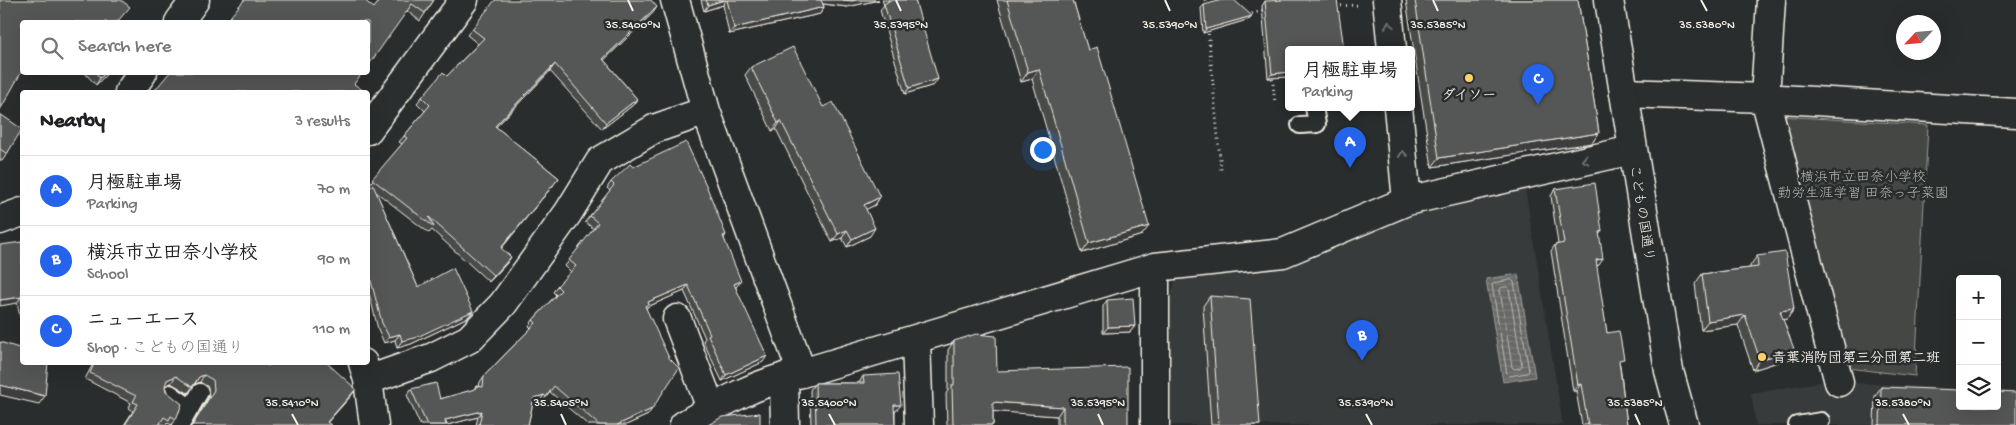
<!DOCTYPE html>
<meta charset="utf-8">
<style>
body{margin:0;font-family:"Gochi Hand","Klee One",sans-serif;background:#f2f2f2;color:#202124}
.controls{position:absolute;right:15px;bottom:15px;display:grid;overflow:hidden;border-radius:5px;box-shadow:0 5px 20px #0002}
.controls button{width:45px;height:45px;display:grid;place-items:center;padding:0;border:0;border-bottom:1px solid #e0e0e0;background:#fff;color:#202124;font:25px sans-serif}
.compass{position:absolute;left:1896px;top:15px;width:45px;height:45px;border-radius:50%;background:#fff;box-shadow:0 5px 20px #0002;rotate:244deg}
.you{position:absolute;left:1042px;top:149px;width:18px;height:18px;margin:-12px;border:4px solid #fff;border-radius:50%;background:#1a73e8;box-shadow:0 0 0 8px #1a73e833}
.badge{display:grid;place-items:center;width:32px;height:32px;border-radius:50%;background:#2563eb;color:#fff;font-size:16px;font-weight:700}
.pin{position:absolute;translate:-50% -41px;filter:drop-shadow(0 1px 2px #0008)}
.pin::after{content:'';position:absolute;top:26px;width:18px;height:15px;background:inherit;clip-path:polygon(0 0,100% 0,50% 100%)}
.popup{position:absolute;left:1285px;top:46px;width:130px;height:65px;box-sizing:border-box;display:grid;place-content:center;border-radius:5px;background:#fff;filter:drop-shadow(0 1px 4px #0005);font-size:16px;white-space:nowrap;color:#757577}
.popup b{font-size:19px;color:#202124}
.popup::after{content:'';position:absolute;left:50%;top:100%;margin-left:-10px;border:10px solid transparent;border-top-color:#fff}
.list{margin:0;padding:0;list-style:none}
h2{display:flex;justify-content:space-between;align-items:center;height:65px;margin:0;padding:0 20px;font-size:21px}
h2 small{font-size:16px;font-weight:400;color:#757577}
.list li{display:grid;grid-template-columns:32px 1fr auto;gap:15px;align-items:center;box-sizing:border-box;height:70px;padding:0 20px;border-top:1px solid #e0e0e0}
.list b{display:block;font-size:19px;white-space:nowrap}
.list p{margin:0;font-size:16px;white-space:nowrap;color:#757577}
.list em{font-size:16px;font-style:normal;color:#757577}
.icon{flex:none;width:28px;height:28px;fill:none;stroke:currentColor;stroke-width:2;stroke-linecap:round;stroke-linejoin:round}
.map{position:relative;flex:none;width:2016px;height:425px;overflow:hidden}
.search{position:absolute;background:#fff;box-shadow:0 5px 20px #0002;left:20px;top:20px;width:350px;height:55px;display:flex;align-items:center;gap:12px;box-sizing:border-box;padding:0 18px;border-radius:5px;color:#757577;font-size:19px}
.panel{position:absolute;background:#fff;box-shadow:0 5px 20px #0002;left:20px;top:90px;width:350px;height:275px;border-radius:5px}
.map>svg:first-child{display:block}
</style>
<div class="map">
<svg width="2016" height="425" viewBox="0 0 2016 425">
<defs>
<pattern id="water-rules" width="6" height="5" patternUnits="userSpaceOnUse" patternTransform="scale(1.25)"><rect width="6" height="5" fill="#676866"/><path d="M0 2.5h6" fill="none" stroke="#7d7e7c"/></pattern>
</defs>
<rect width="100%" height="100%" fill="#2a2d2e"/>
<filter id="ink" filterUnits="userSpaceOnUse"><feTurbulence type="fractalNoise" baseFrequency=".02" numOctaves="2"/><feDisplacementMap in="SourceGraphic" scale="10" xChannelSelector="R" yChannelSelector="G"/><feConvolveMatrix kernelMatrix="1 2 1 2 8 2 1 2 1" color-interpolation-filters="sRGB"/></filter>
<g filter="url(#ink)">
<!-- built -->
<path fill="#373a3a" d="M 1525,188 L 1563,425 L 1171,425 L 1170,296 L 1176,280 L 1286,267 L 1413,214 Z
M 1826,381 L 1960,389 L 1960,406 L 1997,406 L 1997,391 L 2016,392 L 2016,425 L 1756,425 L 1751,393 Z"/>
<!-- garden -->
<path fill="#444645" stroke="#9c9c96" d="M 1780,116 L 1928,125 L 1915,376 L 1848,368 Z"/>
<!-- water -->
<path fill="url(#water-rules)" stroke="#9f9f9a" d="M 1518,274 L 1535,377 L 1503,382 L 1486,279 Z"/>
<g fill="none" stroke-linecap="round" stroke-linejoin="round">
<!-- shore -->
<path stroke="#bcbab4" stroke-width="1" d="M 1512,280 L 1514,282 L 1529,371 L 1527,373 L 1509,376 L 1507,374 L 1492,285 L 1494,283 Z
M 1507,287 L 1509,289 L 1522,366 L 1520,368 L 1514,369 L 1512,367 L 1500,290 L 1501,288 Z"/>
<defs>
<path id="lane" d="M 1300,125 L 1317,124 L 1314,107
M 170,393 L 191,408
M 181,425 L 200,392
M 1797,425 L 1821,421"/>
<path id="street" d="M 675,0 L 706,111 L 802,373
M 1387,0 L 1392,49
M 1771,0 L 1765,98 L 1839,382
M 1624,93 L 1765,98 L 2016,113
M 1398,107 L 1407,201
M 368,130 L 464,0
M 1155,267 L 1155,425
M 677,319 L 711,408
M 916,340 L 919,425
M 363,363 L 368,380 L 374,425
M 784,377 L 785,425
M 368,380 L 431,358 L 469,339 L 503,304 L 568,213 L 600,161 L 654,129 L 706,111
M 684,425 C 720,403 760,381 802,373 L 1155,267 L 1283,253 L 1407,201 L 1632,150"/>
<path id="secondary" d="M 1609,0 L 1669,371 L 1684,425
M 179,22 L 195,0
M 129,92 L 143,72
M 0,220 L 22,212"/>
</defs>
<!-- lane casing -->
<use href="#lane" stroke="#f4f1e8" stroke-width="20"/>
<!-- street casing -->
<use href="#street" stroke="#f4f1e8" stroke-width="31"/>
<!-- secondary casing -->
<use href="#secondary" stroke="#f4f1e8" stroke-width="31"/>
<!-- path -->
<path stroke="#f4f1e8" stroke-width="3" stroke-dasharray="1 4" stroke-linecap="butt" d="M 1205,0 L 1206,8
M 1336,6 L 1360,5
M 1247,15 L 1265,10
M 1208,29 L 1221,170
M 1272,74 L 1275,103"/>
<!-- lane -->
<use href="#lane" stroke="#2a2d2e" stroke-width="16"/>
<!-- street -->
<use href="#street" stroke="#2a2d2e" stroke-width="28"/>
<!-- secondary -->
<use href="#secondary" stroke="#2a2d2e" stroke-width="28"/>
</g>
<!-- wall -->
<path fill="#494b4a" stroke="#f4f1e8" d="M 434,0 L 420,21 L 407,11 L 374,8 Z
M 701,0 L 879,0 L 847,7 L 823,4 L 824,7 L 820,14 L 729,34 L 723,5 L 704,11 Z
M 882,0 L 915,0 L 934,85 L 905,94 L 880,10 L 884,5 Z
M 997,0 L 1073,0 L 1142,235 L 1082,253 L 1032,79 L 1021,82 Z
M 1406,0 L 1578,0 L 1599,133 L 1592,143 L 1432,167 Z
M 1265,1 L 1289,77 L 1268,78 L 1262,6 Z
M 1204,5 L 1252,16 L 1250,19 L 1203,33 L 1201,8 Z
M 653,13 L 604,60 L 637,99 L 633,105 L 602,129 L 550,71 L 496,127 L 559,178 L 501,248 L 507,263 L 489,282 L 432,230 L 429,233 L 376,192 L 418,287 L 473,311 L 468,317 L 411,344 L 397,348 L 395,340 L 384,343 L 378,329 L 368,289 L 368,190 L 370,188 L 368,186 L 402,144 L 399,142 L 404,136 L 425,111 L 417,103 L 422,97 L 447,76 L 478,44 L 467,35 L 472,29 Z
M 751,67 L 823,107 L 880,197 L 875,205 L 866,209 L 870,236 L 847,247 L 842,238 L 832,242 L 776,129 L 772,131 L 745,75 Z
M 84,72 L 109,72 L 96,85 Z
M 0,114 L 7,154 L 2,161 L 0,160 Z
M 633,167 L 726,235 L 724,238 L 736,287 L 736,288 L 763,362 L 722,381 L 703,341 L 705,338 L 684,291 L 647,307 L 646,308 L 648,415 L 626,425 L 588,425 L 550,392 L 542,403 L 540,401 L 533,403 L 528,425 L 476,425 L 478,417 L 447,425 L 420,425 L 407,395 L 411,389 L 440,399 L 473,390 L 476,386 L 479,387 L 480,382 L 484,376 L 531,328 L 529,326 L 533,320 L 556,295 L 553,292 L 557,286 L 571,272 L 565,266 L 594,229 L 585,222 L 610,191 L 607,188 L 611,182 Z
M 1555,189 L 1602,231 L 1599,235 L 1599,265 L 1596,266 L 1607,333 L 1620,365 L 1627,425 L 1582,425 L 1576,391 L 1573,391 L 1551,251 L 1555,245 L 1558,244 L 1551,196 Z
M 22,242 L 22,326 L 17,303 Z
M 1757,256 L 1794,309 L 1787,319 L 1783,319 L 1787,359 L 1753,370 L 1738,325 L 1701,330 L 1695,284 L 1702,274 L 1750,268 L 1750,266 Z
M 1210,296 L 1260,425 L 1211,425 L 1203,306 Z
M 1107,300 L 1135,326 L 1130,332 L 1103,333 L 1103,306 Z
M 954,341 L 997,371 L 1128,425 L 1057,425 L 1057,416 L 993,411 L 993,425 L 947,425 L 946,394 L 948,390 L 948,350 Z
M 94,362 L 263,362 L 268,366 L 351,396 L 192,425 L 209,397 L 208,387 L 200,382 L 195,384 L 188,393 L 171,383 L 165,386 L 176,419 L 172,425 L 167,423 L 166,425 L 160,424 L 159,425 L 124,425 L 133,411 L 129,408 L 131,403 L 85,379 Z
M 863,376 L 896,411 L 895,411 L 895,425 L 811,425 L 810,390 L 815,383 L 859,383 Z
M 1881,387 L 2016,425 L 1874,425 L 1875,396 Z"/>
<!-- shaded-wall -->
<path fill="#3c3d3c" stroke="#f4f1e8" d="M 724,0 L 726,0 L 723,5 L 704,11 L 708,5 Z
M 818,0 L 879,0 L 847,7 L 816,3 Z
M 657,7 L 653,13 L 599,65 L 603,59 Z
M 824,7 L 820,14 L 729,34 L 734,28 Z
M 1252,16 L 1250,19 L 1203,33 L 1206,29 Z
M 555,64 L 550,71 L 491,132 L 495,126 Z
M 1039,69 L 1032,79 L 1021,82 L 1028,72 Z
M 107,72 L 109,72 L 96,85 L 100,78 Z
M 1289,72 L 1289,77 L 1268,78 L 1272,74 Z
M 938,79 L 934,85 L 905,94 L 909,88 Z
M 637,99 L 633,105 L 602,129 L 606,123 Z
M 781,121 L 776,129 L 772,131 L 778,123 Z
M 1599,133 L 1592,143 L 1432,167 L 1439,158 Z
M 559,178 L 554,184 L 497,254 L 501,248 Z
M 880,197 L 875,205 L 859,213 L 864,205 Z
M 1149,226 L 1142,235 L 1082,253 L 1089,243 Z
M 875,228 L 870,236 L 847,247 L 852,239 Z
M 847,230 L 842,238 L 832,242 L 838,234 Z
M 511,257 L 507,263 L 489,282 L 494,276 Z
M 1603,259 L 1599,265 L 1591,267 L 1596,260 Z
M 741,281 L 736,287 L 730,290 L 734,284 Z
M 688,285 L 684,291 L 647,307 L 645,310 L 641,312 L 648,302 Z
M 21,297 L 17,303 L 0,306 L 0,300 Z
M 1794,309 L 1787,319 L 1773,321 L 1780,311 Z
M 473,311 L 468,317 L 411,344 L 397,348 L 402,341 Z
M 1745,315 L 1738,325 L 1701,330 L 1708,321 Z
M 1135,326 L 1130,332 L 1103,333 L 1108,327 Z
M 400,334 L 395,340 L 384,343 L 389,337 Z
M 1794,349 L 1787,359 L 1753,370 L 1760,360 Z
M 767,356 L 763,362 L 722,381 L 726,375 Z
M 204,375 L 200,382 L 195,384 L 199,377 Z
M 176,376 L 171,383 L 162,387 L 167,380 Z
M 1581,384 L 1576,391 L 1573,391 L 1578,385 Z
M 0,385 L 45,396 L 39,404 L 0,395 Z
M 356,389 L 351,396 L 325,425 Z
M 544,395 L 540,401 L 530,404 L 534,398 Z
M 993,402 L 1063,407 L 1057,416 L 987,411 Z
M 894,405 L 901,405 L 896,411 L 890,412 Z
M 652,409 L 648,415 L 626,425 L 617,425 Z
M 482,411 L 478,417 L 447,425 L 445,420 Z"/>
<!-- building -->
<path fill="#555756" stroke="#f4f1e8" d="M 0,0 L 121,0 L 130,7 L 117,22 L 22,22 L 22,71 L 0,110 Z
M 244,0 L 364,0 L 374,8 L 380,0 L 434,0 L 425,13 L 412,4 L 368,66 L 368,22 L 226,22 Z
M 495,0 L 651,0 L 657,7 L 603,59 L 637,99 L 606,123 L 555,64 L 495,126 L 559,178 L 501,248 L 511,257 L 494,276 L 429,217 L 434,227 L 372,179 L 407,138 L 404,136 L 430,105 L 422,97 L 443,72 L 447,76 L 484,38 L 472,29 Z
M 706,0 L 724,0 L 708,5 Z
M 727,0 L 821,0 L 824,7 L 734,28 Z
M 843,0 L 857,0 L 852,1 Z
M 888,0 L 915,0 L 938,79 L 909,88 L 884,4 L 889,1 Z
M 1007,0 L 1073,0 L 1088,50 L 1097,47 L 1149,226 L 1089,243 L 1039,69 L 1028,72 Z
M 1222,0 L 1234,0 L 1252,16 L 1206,29 L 1204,5 Z
M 1283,0 L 1337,0 L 1344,49 L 1289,49 L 1289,72 L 1272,74 L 1265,1 Z
M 1415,0 L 1578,0 L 1599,133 L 1439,158 Z
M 793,47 L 823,107 L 833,102 L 880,197 L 864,205 L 875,228 L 852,239 L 847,230 L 838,234 L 781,121 L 778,123 L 751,67 Z
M 95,72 L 107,72 L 100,78 Z
M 170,72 L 363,72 L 354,84 L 364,91 L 362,92 L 158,92 L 155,90 Z
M 0,114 L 22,129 L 7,154 L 0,149 Z
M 686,142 L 706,185 L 726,235 L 723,236 L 741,281 L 734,284 L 767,356 L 726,375 L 708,335 L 710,334 L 688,285 L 648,302 L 649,304 L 645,306 L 669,358 L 679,368 L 652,409 L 617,425 L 599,425 L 554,386 L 546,397 L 544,395 L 534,398 L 528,425 L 479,425 L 482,411 L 445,420 L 446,425 L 427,425 L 411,389 L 436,383 L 440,399 L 475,389 L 476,386 L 483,387 L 484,376 L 536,323 L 533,320 L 561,290 L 557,286 L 576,266 L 569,260 L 598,223 L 590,216 L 614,185 L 611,182 L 630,164 L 633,167 Z
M 1595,183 L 1602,231 L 1599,232 L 1603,259 L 1596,260 L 1607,333 L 1619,331 L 1624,359 L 1619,360 L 1627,425 L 1588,425 L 1581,384 L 1578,385 L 1555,245 L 1564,243 L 1555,189 Z
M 373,185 L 418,287 L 453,268 L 473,311 L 415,338 L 402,341 L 400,334 L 389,337 L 382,323 L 370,277 L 368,274 L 368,190 Z
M 22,242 L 22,301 L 21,297 L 0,300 L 0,245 Z
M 1785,252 L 1794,309 L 1780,311 L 1794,349 L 1760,360 L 1745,315 L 1708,321 L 1702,274 L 1758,267 L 1757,256 Z
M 1210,296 L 1250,299 L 1260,425 L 1219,425 Z
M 1133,298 L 1135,326 L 1108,327 L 1107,300 Z
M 976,334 L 996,336 L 997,371 L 1128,367 L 1128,425 L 1063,425 L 1063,407 L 993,402 L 993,425 L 953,425 L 952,385 L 954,385 L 954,341 Z
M 0,342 L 22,349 L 22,362 L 48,362 L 45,396 L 0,385 Z
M 95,362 L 263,362 L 268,366 L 272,362 L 326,362 L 356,389 L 327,422 L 331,425 L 192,425 L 194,423 L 214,390 L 213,380 L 204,375 L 199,377 L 192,387 L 176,376 L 167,380 L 165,386 L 166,391 L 182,404 L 176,419 L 171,416 L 169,420 L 164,417 L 159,425 L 125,425 L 138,404 L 133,402 L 136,396 L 90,373 Z
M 898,374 L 901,405 L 894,405 L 895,425 L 816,425 L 815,383 L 864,383 L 863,376 Z
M 1881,387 L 1960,390 L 1960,406 L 1997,406 L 1997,392 L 2016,393 L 2016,425 L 1878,425 L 1880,425 Z
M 760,413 L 760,425 L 708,425 L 722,417 Z"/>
<!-- one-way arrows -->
<defs><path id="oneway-chevron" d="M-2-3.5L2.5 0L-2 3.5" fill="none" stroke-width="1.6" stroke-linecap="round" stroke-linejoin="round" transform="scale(1.25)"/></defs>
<g stroke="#71726f">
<use href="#oneway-chevron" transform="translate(1389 25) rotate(-96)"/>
<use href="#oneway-chevron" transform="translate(1403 154) rotate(-96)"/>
<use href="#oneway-chevron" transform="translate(1585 160) rotate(167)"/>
</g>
</g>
<!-- ticks -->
<path fill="none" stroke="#f4f1e8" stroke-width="2" d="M 628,0 L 633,11M 896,0 L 901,11M 1165,0 L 1170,11M 1433,0 L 1438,11M 1701,0 L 1707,11M 292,414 L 298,425M 561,414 L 566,425M 829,414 L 835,425M 1098,414 L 1103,425M 1366,414 L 1372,425M 1635,414 L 1640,425M 1903,414 L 1909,425"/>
<!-- markers -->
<g fill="#ffd166" stroke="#2a2d2e" stroke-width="2">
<circle cx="1469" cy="78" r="5"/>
<circle cx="1762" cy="357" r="5"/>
</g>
<g text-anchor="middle" stroke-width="5" stroke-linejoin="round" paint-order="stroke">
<!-- poi labels -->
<g font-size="14" font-weight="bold" fill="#f4f1e8" stroke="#2a2d2e">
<text x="1469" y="99">ダイソー</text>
<text x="1772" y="362" text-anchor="start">青葉消防団第三分団第二班</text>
</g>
<!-- park labels -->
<g font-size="14" fill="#b6b5af" stroke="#2a2d2e">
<text x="1863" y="181">横浜市立田奈小学校<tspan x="1863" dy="16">勤労生涯学習 田奈っ子菜園</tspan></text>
</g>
<!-- street labels -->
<g font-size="14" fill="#f4f1e8" stroke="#2a2d2e">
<text transform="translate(1643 213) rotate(81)" y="5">こどもの国通り</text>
</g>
</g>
<g font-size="12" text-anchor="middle" fill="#f4f1e8" stroke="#2a2d2e" stroke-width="5" stroke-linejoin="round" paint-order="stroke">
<text x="633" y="28">35.5400°N</text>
<text x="901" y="28">35.5395°N</text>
<text x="1170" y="28">35.5390°N</text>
<text x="1438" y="28">35.5385°N</text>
<text x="1707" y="28">35.5380°N</text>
<text x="292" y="406">35.5410°N</text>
<text x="561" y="406">35.5405°N</text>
<text x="829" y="406">35.5400°N</text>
<text x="1098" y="406">35.5395°N</text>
<text x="1366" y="406">35.5390°N</text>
<text x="1635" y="406">35.5385°N</text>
<text x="1903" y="406">35.5380°N</text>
</g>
</svg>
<div class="controls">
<button>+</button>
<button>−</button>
<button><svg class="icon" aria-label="layers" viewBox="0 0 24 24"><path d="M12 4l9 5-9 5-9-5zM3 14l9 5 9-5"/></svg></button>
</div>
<svg class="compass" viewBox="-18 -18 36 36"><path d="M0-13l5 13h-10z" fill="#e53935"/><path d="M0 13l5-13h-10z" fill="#757577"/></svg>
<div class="you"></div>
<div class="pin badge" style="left:1350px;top:168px">A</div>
<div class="popup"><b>月極駐車場</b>Parking</div>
<div class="pin badge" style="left:1362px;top:361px">B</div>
<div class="pin badge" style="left:1538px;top:105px">C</div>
<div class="search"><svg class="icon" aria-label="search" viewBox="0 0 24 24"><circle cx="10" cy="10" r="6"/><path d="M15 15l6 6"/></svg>Search here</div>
<section class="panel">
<h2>Nearby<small>3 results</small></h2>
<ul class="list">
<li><span class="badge">A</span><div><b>月極駐車場</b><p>Parking</p></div><em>70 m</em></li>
<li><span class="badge">B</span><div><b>横浜市立田奈小学校</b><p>School</p></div><em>90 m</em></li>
<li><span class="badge">C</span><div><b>ニューエース</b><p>Shop · こどもの国通り</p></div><em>110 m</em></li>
</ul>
</section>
</div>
